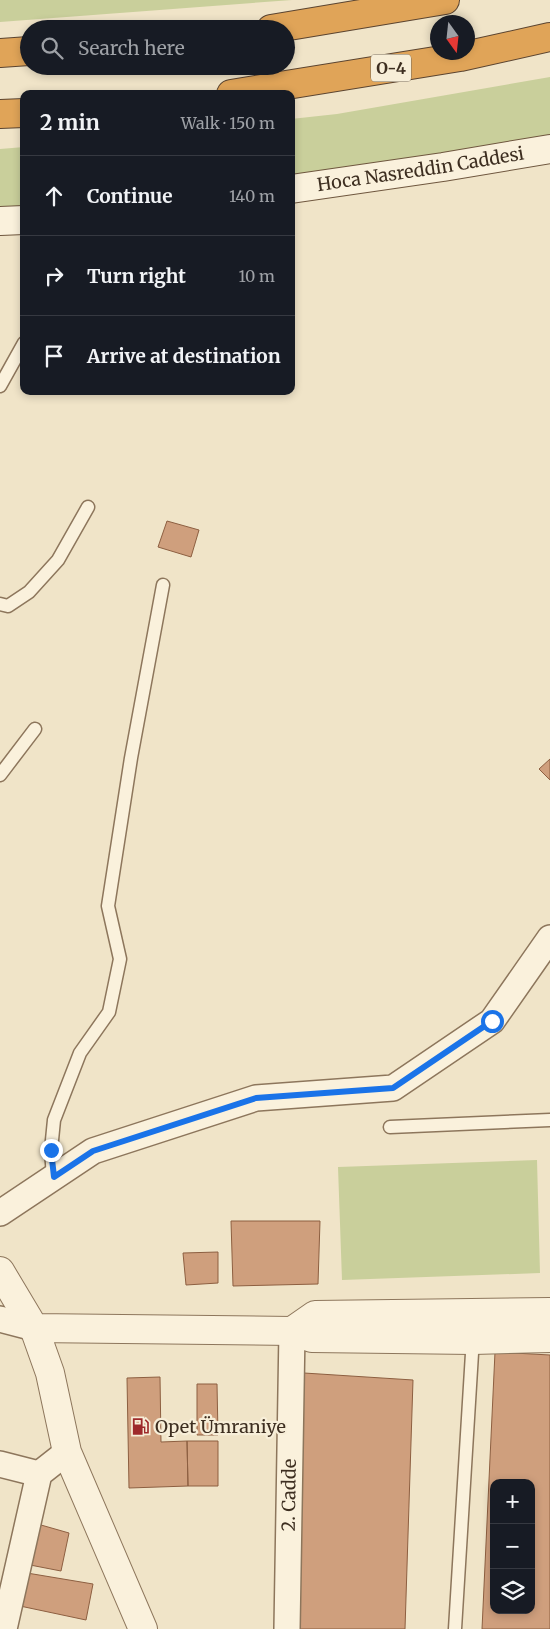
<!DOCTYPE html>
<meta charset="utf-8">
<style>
body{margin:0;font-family:Merriweather,serif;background:#242831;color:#f1f3f6}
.controls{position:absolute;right:15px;bottom:15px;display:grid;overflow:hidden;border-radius:10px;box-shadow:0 2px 8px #0003}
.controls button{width:45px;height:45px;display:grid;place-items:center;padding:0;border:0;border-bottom:1px solid #363941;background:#171b24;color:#f1f3f6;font:25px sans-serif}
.compass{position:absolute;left:430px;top:15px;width:45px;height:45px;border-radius:50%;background:#171b24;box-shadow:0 2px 8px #0003;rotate:165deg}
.stop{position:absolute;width:15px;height:15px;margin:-11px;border:4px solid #1a73e8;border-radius:50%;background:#fff}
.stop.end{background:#1a73e8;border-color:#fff;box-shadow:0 1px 5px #0008}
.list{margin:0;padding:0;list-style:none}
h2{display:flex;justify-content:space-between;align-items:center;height:65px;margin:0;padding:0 20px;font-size:21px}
h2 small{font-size:16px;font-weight:400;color:#9ea1a6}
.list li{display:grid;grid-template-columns:32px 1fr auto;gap:15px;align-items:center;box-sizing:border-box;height:80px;padding:0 20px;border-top:1px solid #363941}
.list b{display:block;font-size:19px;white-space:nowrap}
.list em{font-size:16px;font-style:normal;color:#9ea1a6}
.icon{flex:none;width:28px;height:28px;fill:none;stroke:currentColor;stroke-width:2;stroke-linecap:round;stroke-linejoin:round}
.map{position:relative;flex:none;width:550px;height:1629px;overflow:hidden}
.search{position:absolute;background:#171b24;box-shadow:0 2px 8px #0003;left:20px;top:20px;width:275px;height:55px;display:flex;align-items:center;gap:12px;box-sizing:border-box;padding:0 18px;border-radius:28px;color:#9ea1a6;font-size:19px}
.panel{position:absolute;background:#171b24;box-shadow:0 2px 8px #0003;left:20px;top:90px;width:275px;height:305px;border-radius:10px}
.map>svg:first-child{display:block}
</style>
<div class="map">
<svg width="550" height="1629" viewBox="0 0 550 1629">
<rect width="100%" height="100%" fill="#f0e4c8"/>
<!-- green -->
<path fill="#c9cf9b" d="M 0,0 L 292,0 L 0,22 Z
M 550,77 L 550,135 L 440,156 L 291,178 L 291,119 L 337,114 Z
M 24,147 L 24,207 L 0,209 L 0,149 Z
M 537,1160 L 540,1273 L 342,1280 L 338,1167 Z"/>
<!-- building -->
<path fill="#cf9f7d" stroke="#8d5f41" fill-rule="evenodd" d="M 167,521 L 199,530 L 191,557 L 158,547 Z
M 550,759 L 550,780 L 539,769 Z
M 231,1221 L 320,1221 L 318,1284 L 233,1286 Z
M 218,1252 L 218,1283 L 186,1285 L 183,1253 Z
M 495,1352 L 550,1355 L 550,1629 L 482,1629 ZM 494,1483 L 531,1483 L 531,1610 L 494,1610 Z
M 304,1373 L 413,1380 L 405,1629 L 297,1629 Z
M 160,1377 L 161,1442 L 187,1441 L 188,1486 L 129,1488 L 127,1378 Z
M 197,1384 L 217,1384 L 218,1435 L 197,1435 Z
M 187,1441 L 218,1441 L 218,1486 L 188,1486 Z
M 34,1523 L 69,1533 L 61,1571 L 25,1564 Z
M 27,1573 L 93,1584 L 86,1620 L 20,1606 Z"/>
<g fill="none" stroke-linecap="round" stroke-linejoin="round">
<defs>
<path id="service" d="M 0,386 L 24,343
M 0,604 L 8,606 L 29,592 L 58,560 L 88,507
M 0,775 L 35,729
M 390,1127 L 550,1120
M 53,1177 L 51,1150 L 54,1120 L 80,1053 L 109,1012 L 120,959 L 108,906 L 131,758 L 163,585
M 455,1629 L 473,1337"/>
<g id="minor">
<path d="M 0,1213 L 93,1151 L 256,1098 L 393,1088 L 492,1021 L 550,938"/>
<path d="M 0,1319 L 34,1328"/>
<path d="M 0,1464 L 39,1474"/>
<path d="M 4,1629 L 39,1474 L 67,1452"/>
<path id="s1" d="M 287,1629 L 292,1331"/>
</g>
<path id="tertiary" d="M 0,1271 L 34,1328 L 50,1373 L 67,1452 L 143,1629
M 34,1328 L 292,1331 L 312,1338 L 473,1340 L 550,1338
M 292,1331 L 315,1315 L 550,1312"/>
<g id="secondary">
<path id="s2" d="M 291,189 L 443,167 L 550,149"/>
<path d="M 0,221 L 24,220"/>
</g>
<path id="motorway" d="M 271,29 L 445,0
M 0,53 L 29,51
M 231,94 L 460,57 L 550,37
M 0,114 L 24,113"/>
</defs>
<!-- service casing -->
<use href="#service" stroke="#8d765c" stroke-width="15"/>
<!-- minor casing -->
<use href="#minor" stroke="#8d765c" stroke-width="28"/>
<!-- tertiary casing -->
<use href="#tertiary" stroke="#8d765c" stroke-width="30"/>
<!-- secondary casing -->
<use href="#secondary" stroke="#6f573f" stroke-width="30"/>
<!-- motorway casing -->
<use href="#motorway" stroke="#5b4430" stroke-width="30"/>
<!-- service -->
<use href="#service" stroke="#faf1dc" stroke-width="12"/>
<!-- minor -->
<use href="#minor" stroke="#faf1dc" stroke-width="25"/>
<!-- tertiary -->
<use href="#tertiary" stroke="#faf1dc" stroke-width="28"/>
<!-- secondary -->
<use href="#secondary" stroke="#faf1dc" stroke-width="28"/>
<!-- motorway -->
<use href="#motorway" stroke="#e0a458" stroke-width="28"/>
</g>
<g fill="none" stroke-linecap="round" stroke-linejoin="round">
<!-- route -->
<path stroke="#1a73e8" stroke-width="6" d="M 51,1150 L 54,1177 L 93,1151 L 256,1098 L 393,1088 L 492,1021"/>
</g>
<!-- icons -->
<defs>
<symbol id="fuel-bare" viewBox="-9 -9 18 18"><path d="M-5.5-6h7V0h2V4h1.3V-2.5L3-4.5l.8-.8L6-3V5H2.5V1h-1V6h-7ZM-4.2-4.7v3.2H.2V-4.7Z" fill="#9e2a2b" stroke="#f7eed8" stroke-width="2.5" paint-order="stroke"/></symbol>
</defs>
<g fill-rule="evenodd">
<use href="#fuel-bare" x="128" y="1414" width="25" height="25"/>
</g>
<g text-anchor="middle" stroke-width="4.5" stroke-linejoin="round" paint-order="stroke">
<!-- shield labels -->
<rect fill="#f7eed8" stroke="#756857" stroke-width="1" x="371" y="54.5" width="40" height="27" rx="4"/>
<g font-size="16" font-weight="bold" fill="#3d2e20">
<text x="391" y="74">O-4</text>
</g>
<!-- street labels -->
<g font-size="18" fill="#3d2e20" stroke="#f7eed8">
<text dy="6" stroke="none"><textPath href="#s2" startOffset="131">Hoca Nasreddin Caddesi</textPath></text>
<text dy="6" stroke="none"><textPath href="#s1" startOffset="134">2. Cadde</textPath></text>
</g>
<!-- poi labels -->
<g font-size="18" fill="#3d2e20" stroke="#f7eed8" text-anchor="start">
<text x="155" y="1433">Opet Ümraniye</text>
</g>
</g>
</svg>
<div class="controls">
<button>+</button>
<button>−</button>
<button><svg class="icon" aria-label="layers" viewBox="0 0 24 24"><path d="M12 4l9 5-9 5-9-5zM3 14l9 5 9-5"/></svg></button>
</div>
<svg class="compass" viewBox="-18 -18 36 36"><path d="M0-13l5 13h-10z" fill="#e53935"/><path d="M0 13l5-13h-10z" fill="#9ea1a6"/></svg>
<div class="stop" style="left:492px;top:1021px"></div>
<div class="stop end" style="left:51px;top:1150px"></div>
<div class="search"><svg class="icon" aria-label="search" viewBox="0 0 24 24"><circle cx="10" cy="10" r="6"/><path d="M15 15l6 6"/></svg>Search here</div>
<section class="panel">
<h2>2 min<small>Walk · 150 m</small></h2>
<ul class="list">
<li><svg class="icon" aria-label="ahead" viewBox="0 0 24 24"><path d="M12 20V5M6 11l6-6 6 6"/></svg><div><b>Continue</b></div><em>140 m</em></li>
<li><svg class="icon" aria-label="right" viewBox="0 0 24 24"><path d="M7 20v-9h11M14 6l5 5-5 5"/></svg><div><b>Turn right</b></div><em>10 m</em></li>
<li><svg class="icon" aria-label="arrive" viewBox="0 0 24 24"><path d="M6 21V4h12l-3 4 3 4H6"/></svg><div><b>Arrive at destination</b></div></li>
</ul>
</section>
</div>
